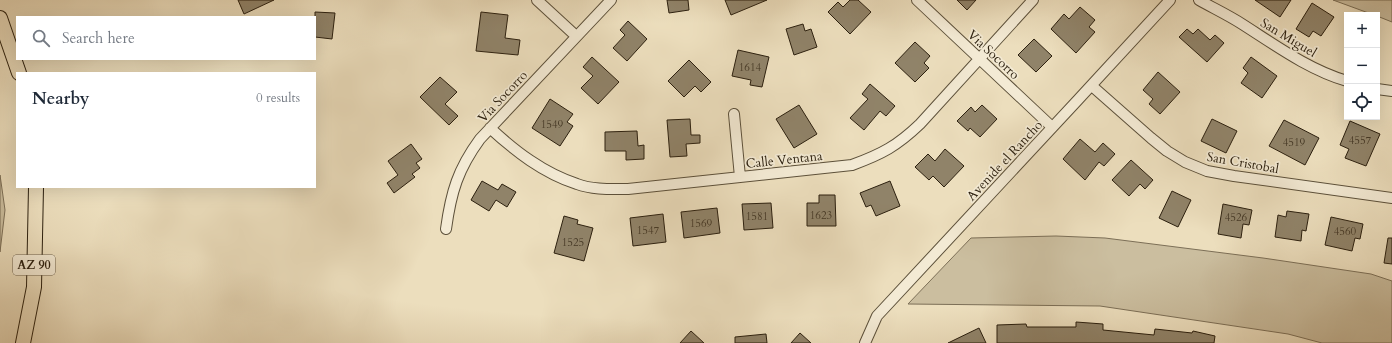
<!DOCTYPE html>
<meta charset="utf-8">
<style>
body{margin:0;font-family:Cardo,serif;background:#f2f2f3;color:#1f2937}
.controls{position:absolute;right:12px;top:12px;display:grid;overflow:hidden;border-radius:0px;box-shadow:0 4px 16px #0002}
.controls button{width:36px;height:36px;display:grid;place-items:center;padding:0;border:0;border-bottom:1px solid #e0e1e3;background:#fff;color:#1f2937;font:20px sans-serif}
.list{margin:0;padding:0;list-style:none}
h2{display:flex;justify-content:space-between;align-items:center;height:52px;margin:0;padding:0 16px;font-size:17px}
h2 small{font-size:13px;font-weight:400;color:#747a83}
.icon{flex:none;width:22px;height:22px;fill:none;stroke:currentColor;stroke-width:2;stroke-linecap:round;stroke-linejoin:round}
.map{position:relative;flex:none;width:1392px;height:343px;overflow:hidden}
.search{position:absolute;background:#fff;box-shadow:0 4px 16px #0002;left:16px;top:16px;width:300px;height:44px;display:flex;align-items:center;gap:10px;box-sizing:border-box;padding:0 14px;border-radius:0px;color:#747a83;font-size:15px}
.panel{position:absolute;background:#fff;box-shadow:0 4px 16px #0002;left:16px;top:72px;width:300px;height:116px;border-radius:0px}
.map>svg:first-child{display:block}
</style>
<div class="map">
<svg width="1392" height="343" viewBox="0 0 1392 343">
<rect width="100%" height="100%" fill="#ecdebd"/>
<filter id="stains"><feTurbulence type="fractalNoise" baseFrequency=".005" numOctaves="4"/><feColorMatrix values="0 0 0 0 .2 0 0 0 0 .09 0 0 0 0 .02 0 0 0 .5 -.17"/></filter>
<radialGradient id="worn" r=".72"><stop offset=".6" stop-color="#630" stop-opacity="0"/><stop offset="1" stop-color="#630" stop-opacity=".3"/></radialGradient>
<!-- green -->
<path fill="#cbbe9f" stroke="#7c6f57" d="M 1333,0 L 1392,0 L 1392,22 L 1377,16 L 1377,15 L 1374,15 Z
M 0,175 L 5,210 L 0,252 Z
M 1056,236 L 1105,238 L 1263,258 L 1371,274 L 1392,281 L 1392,343 L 1322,343 L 1288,334 L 1100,306 L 908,304 L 971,238 Z"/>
<!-- building -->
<path fill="#908369" stroke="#2c200f" d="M 238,0 L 274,0 L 244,14 Z
M 667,0 L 688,0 L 689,10 L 669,13 Z
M 725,0 L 767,0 L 731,15 Z
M 850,0 L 858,0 L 871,12 L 850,34 L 828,12 L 838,2 L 843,7 Z
M 957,0 L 976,0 L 967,10 Z
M 1255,0 L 1291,0 L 1280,17 Z
M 1312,3 L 1334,17 L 1321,36 L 1313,31 L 1309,37 L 1296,29 Z
M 1080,7 L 1095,20 L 1089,27 L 1095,32 L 1076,53 L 1051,29 L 1064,14 L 1069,19 Z
M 315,12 L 335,13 L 332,39 L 315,37 Z
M 481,12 L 508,15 L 505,38 L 520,40 L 518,55 L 476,51 Z
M 628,21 L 647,39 L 627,61 L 613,48 L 625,35 L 620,30 Z
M 803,24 L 805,31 L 811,29 L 817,47 L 794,55 L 786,29 Z
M 1187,29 L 1193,34 L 1198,29 L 1210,40 L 1215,35 L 1224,43 L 1207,62 L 1179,37 Z
M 1034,39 L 1052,56 L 1036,72 L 1018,55 Z
M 915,42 L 930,56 L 924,63 L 929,68 L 915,82 L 895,63 Z
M 738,50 L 769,57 L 762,87 L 750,85 L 751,80 L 732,76 Z
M 592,57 L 619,82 L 598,104 L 581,88 L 593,76 L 583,67 Z
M 1251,57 L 1277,76 L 1262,98 L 1241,83 L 1248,73 L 1243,68 Z
M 689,60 L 711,82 L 701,92 L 695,86 L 684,97 L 668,81 Z
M 1158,72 L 1180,92 L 1160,114 L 1149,104 L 1153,99 L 1143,90 Z
M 440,77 L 457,92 L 445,104 L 458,116 L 449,125 L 420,97 Z
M 870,84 L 895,106 L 886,116 L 880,111 L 864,130 L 850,118 L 868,99 L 862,94 Z
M 550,99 L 573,114 L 567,122 L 573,126 L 560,146 L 532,128 Z
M 799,105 L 817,134 L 794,148 L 776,119 Z
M 982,105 L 997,119 L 980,137 L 970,128 L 968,131 L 957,121 L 971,107 L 975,112 Z
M 690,119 L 691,135 L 700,135 L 700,143 L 686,144 L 687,156 L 670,157 L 667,120 Z
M 1212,119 L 1237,131 L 1226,153 L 1201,141 Z
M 1284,120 L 1319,138 L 1305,165 L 1269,146 Z
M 1350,121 L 1380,134 L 1366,166 L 1345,158 L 1349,149 L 1340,145 Z
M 637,131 L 638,146 L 644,145 L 644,159 L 626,160 L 626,151 L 605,151 L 605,132 Z
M 1080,139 L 1095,152 L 1103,143 L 1115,154 L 1104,166 L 1099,162 L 1085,180 L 1063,159 Z
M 411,144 L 422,159 L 416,163 L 420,168 L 412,174 L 415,177 L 394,193 L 387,183 L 398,175 L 388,161 Z
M 945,149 L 964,166 L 944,187 L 933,176 L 929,180 L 915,167 L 928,154 L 935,161 Z
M 1131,160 L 1153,180 L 1145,189 L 1140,184 L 1129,196 L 1112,180 Z
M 482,181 L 498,190 L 502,184 L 516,192 L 507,207 L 496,200 L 489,211 L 471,200 Z
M 890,181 L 900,206 L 876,216 L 871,205 L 866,207 L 860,193 Z
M 1172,191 L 1191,200 L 1178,227 L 1159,218 Z
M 819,195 L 835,195 L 836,226 L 807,226 L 807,203 L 819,203 Z
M 771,203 L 773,228 L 744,230 L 742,204 Z
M 1223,204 L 1252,210 L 1249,225 L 1243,224 L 1241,238 L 1218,234 Z
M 717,208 L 720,233 L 684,238 L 681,212 Z
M 1287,211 L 1309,214 L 1306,231 L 1302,230 L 1301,241 L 1275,237 L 1278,215 L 1286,217 Z
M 663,214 L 666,242 L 633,246 L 630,218 Z
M 564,216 L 578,220 L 577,224 L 593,228 L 584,261 L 554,253 Z
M 1331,217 L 1363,224 L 1360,239 L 1355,238 L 1352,251 L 1325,245 Z
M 1388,238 L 1392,238 L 1392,264 L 1384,263 Z
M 1076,322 L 1103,324 L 1103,330 L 1154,335 L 1155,329 L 1192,333 L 1193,331 L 1215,336 L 1214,343 L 997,343 L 997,325 L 1026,324 L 1027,327 L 1076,327 Z
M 979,328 L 986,343 L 948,343 Z
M 691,331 L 704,343 L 680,343 Z
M 800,333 L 811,343 L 791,343 Z
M 766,334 L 767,343 L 735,343 L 735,337 Z"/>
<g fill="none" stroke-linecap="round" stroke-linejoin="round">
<defs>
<path id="minor" d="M 537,0 L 576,36
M 917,0 L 1052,127
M 1199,0 C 1213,8 1228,15 1242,24 C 1275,45 1309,70 1347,81
M 1092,86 L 1151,138 L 1167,151 L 1185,162 L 1207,171 L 1234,176 L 1392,198
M 1377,89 L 1392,91
M 734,114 L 740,177
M 490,128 C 515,151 543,173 577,184 C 593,190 611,189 628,189 L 852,165 C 882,154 897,146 920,124 L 1033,0
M 446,229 C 451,192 458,169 480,139 L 611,0
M 865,343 L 877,316 C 974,211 1073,106 1170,0"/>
<path id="highway" d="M 0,18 L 19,73
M 23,343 L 34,287 L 36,187"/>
</defs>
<!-- minor casing -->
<use href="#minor" stroke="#5c503a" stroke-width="12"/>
<!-- highway casing -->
<use href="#highway" stroke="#2c200f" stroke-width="16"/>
<!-- minor -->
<use href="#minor" stroke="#f3ead4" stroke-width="10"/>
<!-- highway -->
<use href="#highway" stroke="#ecdebd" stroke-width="14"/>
</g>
<g text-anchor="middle" stroke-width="3.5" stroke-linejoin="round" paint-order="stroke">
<!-- number labels -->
<g font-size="11" fill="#453926">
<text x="750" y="71">1614</text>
<text x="552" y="128">1549</text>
<text x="1360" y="144">4557</text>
<text x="1294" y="146">4519</text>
<text x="821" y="219">1623</text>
<text x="757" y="220">1581</text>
<text x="1236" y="221">4526</text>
<text x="701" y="227">1569</text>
<text x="648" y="234">1547</text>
<text x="1345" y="235">4560</text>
<text x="573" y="246">1525</text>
</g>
<!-- shield labels -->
<rect fill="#f3ead4" stroke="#685d4a" stroke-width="1" x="13" y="255" width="42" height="20" rx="3"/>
<g font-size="12" font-weight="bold" fill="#2c200f">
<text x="34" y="269">AZ 90</text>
</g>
<!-- street labels -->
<g font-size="13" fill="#2c200f" stroke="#f3ead4">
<text transform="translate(1289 37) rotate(31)" y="5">San Miguel</text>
<text transform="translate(994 54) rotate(43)" y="5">Via Socorro</text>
<text transform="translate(502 96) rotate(-47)" y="5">Via Socorro</text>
<text transform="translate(784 159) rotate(-6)" y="5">Calle Ventana</text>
<text transform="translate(1004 160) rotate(-47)" y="5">Avenide el Rancho</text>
<text transform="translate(1243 162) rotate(10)" y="5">San Cristobal</text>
</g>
</g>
<rect width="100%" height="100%" filter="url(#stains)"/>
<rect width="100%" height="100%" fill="url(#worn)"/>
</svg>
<div class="controls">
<button>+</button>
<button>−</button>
<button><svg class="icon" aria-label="locate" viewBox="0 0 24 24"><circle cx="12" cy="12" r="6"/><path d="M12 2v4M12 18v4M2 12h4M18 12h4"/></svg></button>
</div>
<div class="search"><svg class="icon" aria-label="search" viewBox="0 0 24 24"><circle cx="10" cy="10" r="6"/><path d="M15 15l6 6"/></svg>Search here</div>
<section class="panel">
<h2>Nearby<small>0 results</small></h2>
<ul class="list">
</ul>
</section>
</div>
